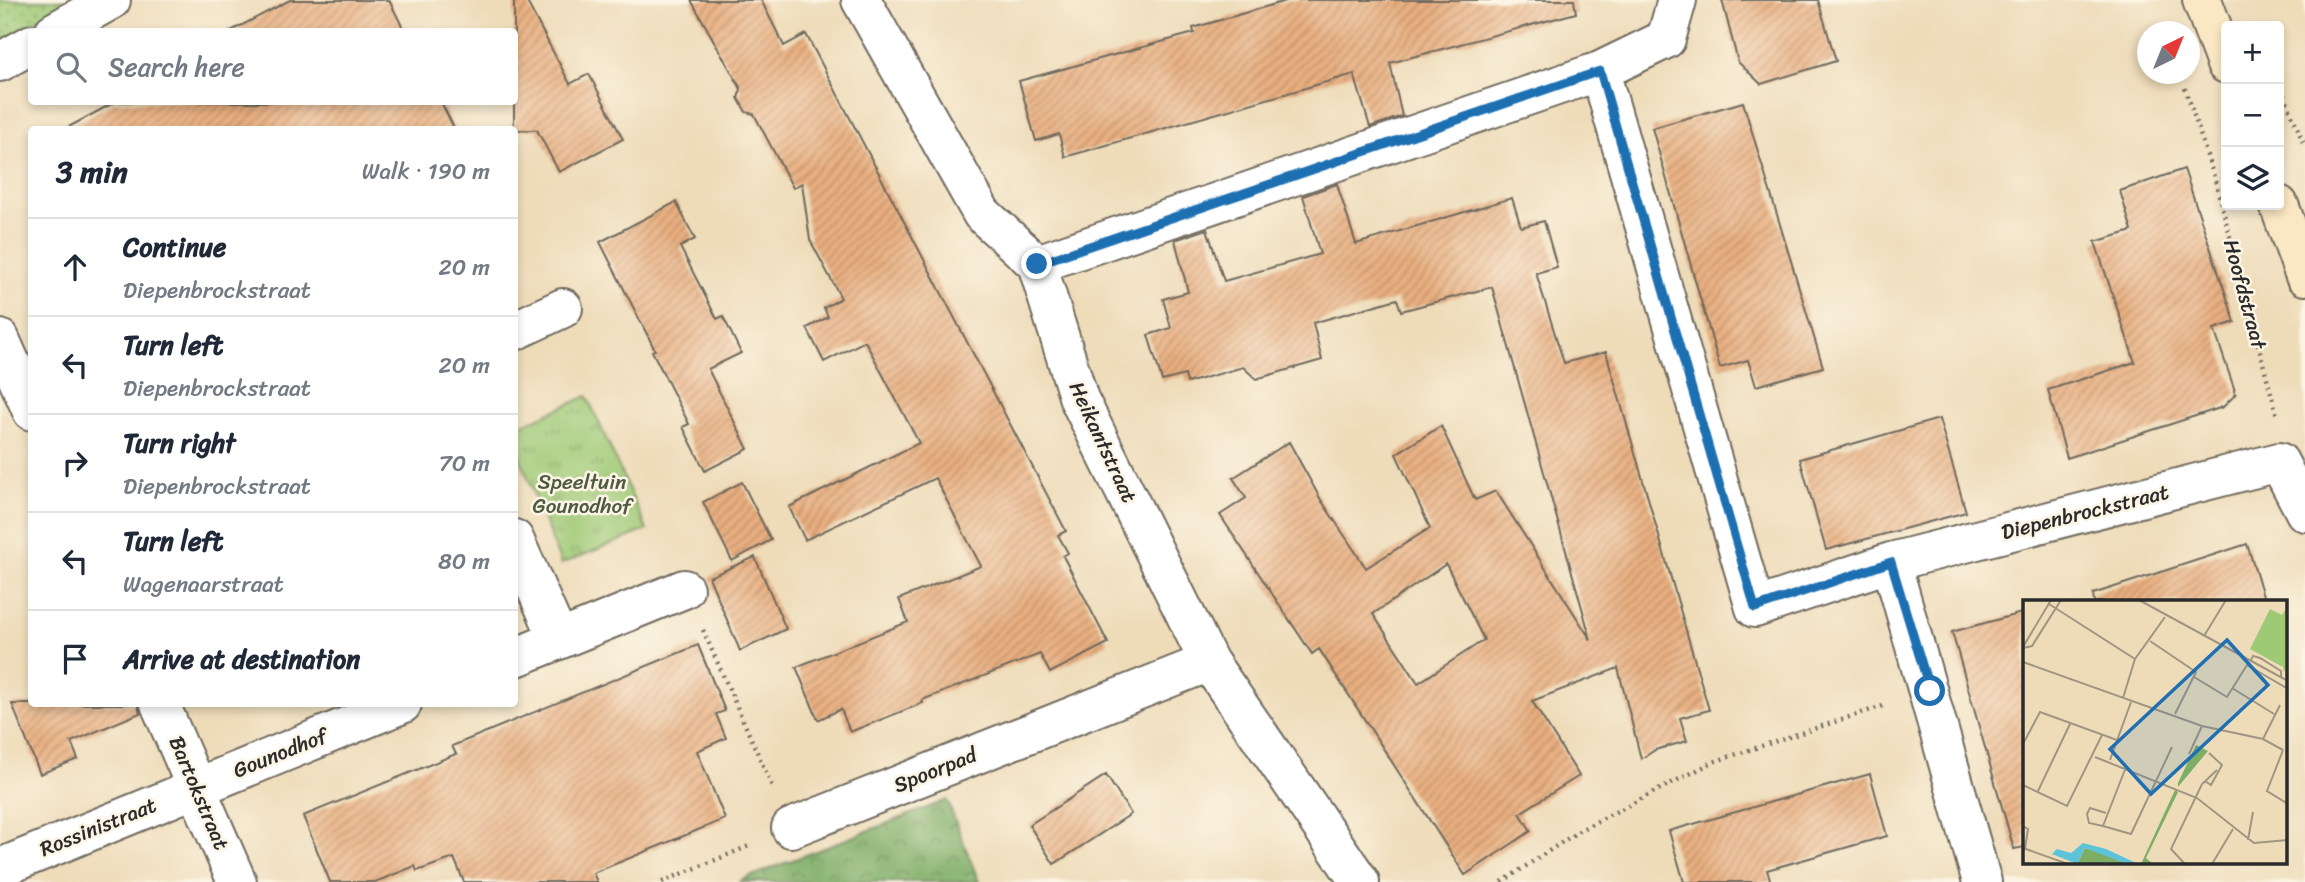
<!DOCTYPE html>
<meta charset="utf-8">
<style>
body{margin:0;font-family:Sriracha,sans-serif;background:#f2f2f3;color:#1f2937}
.controls{position:absolute;right:21px;top:21px;display:grid;overflow:hidden;border-radius:7px;box-shadow:0 4px 10px #0003}
.controls button{width:63px;height:63px;display:grid;place-items:center;padding:0;border:0;border-bottom:2px solid #e0e1e3;background:#fff;color:#1f2937;font:35px sans-serif}
.compass{position:absolute;left:2137px;top:21px;width:63px;height:63px;border-radius:50%;background:#fff;box-shadow:0 4px 10px #0003;rotate:43deg}
.stop{position:absolute;width:21px;height:21px;margin:-16px;border:5px solid #1f6fb2;border-radius:50%;background:#fff}
.stop.end{background:#1f6fb2;border-color:#fff;box-shadow:0 2px 7px #0008}
.list{margin:0;padding:0;list-style:none}
h2{display:flex;justify-content:space-between;align-items:center;height:91px;margin:0;padding:0 28px;font-size:30px}
h2 small{font-size:23px;font-weight:400;color:#747a83}
.list li{display:grid;grid-template-columns:46px 1fr auto;gap:21px;align-items:center;box-sizing:border-box;height:98px;padding:0 28px;border-top:2px solid #e0e1e3}
.list b{display:block;font-size:26px;white-space:nowrap}
.list p{margin:0;font-size:23px;white-space:nowrap;color:#747a83}
.list em{font-size:23px;font-style:normal;color:#747a83}
.icon{flex:none;width:38px;height:38px;fill:none;stroke:currentColor;stroke-width:2;stroke-linecap:round;stroke-linejoin:round}
.map{position:relative;flex:none;width:2305px;height:882px;overflow:hidden}
.search{position:absolute;background:#fff;box-shadow:0 4px 10px #0003;left:28px;top:28px;width:490px;height:77px;display:flex;align-items:center;gap:18px;box-sizing:border-box;padding:0 24px;border-radius:7px;color:#747a83;font-size:26px}
.panel{position:absolute;background:#fff;box-shadow:0 4px 10px #0003;left:28px;top:126px;width:490px;height:581px;border-radius:7px}
.map>svg:first-child{display:block}
</style>
<div class="map">
<svg width="2305" height="882" viewBox="0 0 2305 882">
<defs>
<pattern id="grass-dots" width="8" height="8" patternUnits="userSpaceOnUse" patternTransform="scale(1.75)"><rect width="8" height="8" fill="#9ec975"/><path d="M2 2h.1M6 6h.1" fill="none" stroke="#81a360" stroke-width="1.8" stroke-linecap="round"/></pattern>
<pattern id="forest-crowns" width="20" height="18" patternUnits="userSpaceOnUse" patternTransform="scale(1.75)"><rect width="20" height="18" fill="#7ead66"/><path d="M2 6a3 3 0 1 1 6 0M12 15a3 3 0 1 1 6 0" fill="none" stroke="#678d54"/></pattern>
<pattern id="park-tufts" width="24" height="20" patternUnits="userSpaceOnUse" patternTransform="scale(1.75)"><rect width="24" height="20" fill="#9ec975"/><path d="M3 7l-1-3M5 7V3M7 7l1-3M15 17l-1-3M17 17v-4M19 17l1-3" fill="none" stroke="#81a360"/></pattern>
<pattern id="building-hatch" width="6" height="6" patternUnits="userSpaceOnUse" patternTransform="scale(1.75)"><rect width="6" height="6" fill="#e9af80"/><path d="M-1 1l2-2M0 6l6-6M5 7l2-2" fill="none" stroke="#bd8f69"/></pattern>
</defs>
<rect width="100%" height="100%" fill="#fcf5e5"/>
<filter id="ink" filterUnits="userSpaceOnUse"><feTurbulence type="fractalNoise" baseFrequency=".0143" numOctaves="2"/><feDisplacementMap in="SourceGraphic" scale="14" xChannelSelector="R" yChannelSelector="G"/><feConvolveMatrix kernelMatrix="1 2 1 2 8 2 1 2 1" color-interpolation-filters="sRGB"/></filter>
<filter id="wash" filterUnits="userSpaceOnUse"><feTurbulence type="fractalNoise" baseFrequency=".00686" numOctaves="4" result="noise"/><feDisplacementMap in="SourceGraphic" scale="28" xChannelSelector="R" yChannelSelector="G"/><feGaussianBlur stdDeviation="1.57" result="paint"/><feColorMatrix in="noise" values="0 0 0 0 0 0 0 0 0 0 0 0 0 0 0 0 0 1.4 0 .05"/><feComposite in="paint" operator="in"/></filter>
<g filter="url(#wash)">
<rect width="100%" height="100%" fill="#eedcb9"/>
<!-- grass -->
<path fill="url(#grass-dots)" stroke="#647a50" stroke-width="2" d="M 0,0 L 73,0 L 0,41 Z"/>
<!-- forest -->
<path fill="url(#forest-crowns)" stroke="#546c48" stroke-width="2" d="M 947,800 L 979,882 L 739,882 L 749,877 Z"/>
<!-- park -->
<path fill="url(#park-tufts)" stroke="#647a50" stroke-width="2" d="M 587,396 L 647,530 L 561,564 L 515,444 L 515,428 Z"/>
<g id="blocks">
<!-- building -->
<path fill="url(#building-hatch)" fill-rule="evenodd" d="M 290,0 L 389,0 L 405,32 L 229,32 Z
M 514,0 L 526,0 L 570,84 L 589,74 L 623,139 L 559,172 L 537,130 L 514,130 Z
M 691,0 L 761,0 L 784,46 L 806,34 L 1066,531 L 1058,535 L 1068,553 L 1063,556 L 1108,643 L 1050,673 L 1040,654 L 922,700 L 923,703 L 850,732 L 841,709 L 818,720 L 796,667 L 908,622 L 899,599 L 981,566 L 935,478 L 805,540 L 789,507 L 919,443 L 865,341 L 824,362 L 807,328 L 828,317 L 824,308 L 841,298 L 810,240 L 802,183 L 793,188 L 754,114 L 746,112 L 738,98 L 741,89 Z
M 1289,0 L 1574,0 L 1576,13 L 1390,63 L 1402,116 L 1370,127 L 1354,74 L 1065,157 L 1059,134 L 1036,141 L 1019,81 L 1194,33 L 1193,28 Z
M 1722,0 L 1818,0 L 1836,61 L 1761,84 L 1738,62 Z
M 115,102 L 441,102 L 455,130 L 63,130 Z
M 1743,102 L 1823,367 L 1756,386 L 1748,360 L 1720,368 L 1652,128 Z
M 2184,169 L 2235,322 L 2214,329 L 2236,394 L 2223,407 L 2067,458 L 2048,390 L 2135,362 L 2095,242 L 2132,231 L 2120,191 Z
M 1337,184 L 1356,244 L 1512,198 L 1521,227 L 1544,221 L 1557,267 L 1536,273 L 1564,363 L 1606,352 L 1709,710 L 1680,718 L 1687,741 L 1655,750 L 1641,759 L 1618,668 L 1532,701 L 1579,776 L 1520,813 L 1531,831 L 1465,875 L 1319,649 L 1312,654 L 1220,515 L 1246,498 L 1233,478 L 1289,442 L 1321,500 L 1366,568 L 1430,528 L 1396,454 L 1441,426 L 1475,500 L 1496,491 L 1591,640 L 1492,287 L 1401,311 L 1397,299 L 1313,323 L 1322,360 L 1256,379 L 1243,367 L 1187,383 L 1185,375 L 1162,381 L 1148,335 L 1171,328 L 1163,299 L 1188,292 L 1175,240 L 1207,229 L 1224,281 L 1320,254 L 1303,196 ZM 1446,564 L 1484,640 L 1418,683 L 1373,614 Z
M 676,202 L 695,239 L 680,247 L 717,319 L 723,316 L 741,353 L 708,369 L 748,449 L 705,471 L 683,427 L 689,424 L 652,351 L 655,350 L 600,242 Z
M 1939,419 L 1966,512 L 1826,550 L 1800,459 Z
M 742,482 L 771,540 L 732,561 L 703,502 Z
M 2247,544 L 2265,602 L 2094,602 L 2093,594 Z
M 755,557 L 786,629 L 740,651 L 709,577 Z
M 2025,612 L 2025,847 L 2014,849 L 1952,632 Z
M 698,645 L 725,711 L 716,714 L 726,738 L 697,751 L 725,819 L 593,873 L 597,882 L 464,882 L 454,858 L 417,871 L 415,866 L 375,882 L 330,882 L 303,816 L 456,754 L 452,746 Z
M 12,704 L 138,704 L 140,713 L 71,742 L 78,759 L 40,774 Z
M 1870,774 L 1887,836 L 1767,870 L 1771,882 L 1684,882 L 1669,831 Z
M 1106,775 L 1131,814 L 1054,864 L 1029,825 Z"/>
</g>
</g>
<g filter="url(#ink)">
<use href="#blocks" fill-opacity="0" stroke="#6f695d" stroke-width="2"/>
<g fill="none" stroke-linecap="round" stroke-linejoin="round">
<defs>
<path id="street" d="M 861,0 L 982,214 L 1037,264 L 1079,399 L 1209,662 L 1360,882
M 54,32 L 111,0
M 0,62 L 32,44
M 1600,71 L 1755,608 L 1891,562 L 2279,462 L 2305,512
M 1037,264 L 1600,71 L 1666,39 L 1677,0
M 514,331 L 563,308
M 0,339 L 32,411
M 514,539 L 559,640
M 1891,562 L 1982,882
M 514,658 L 684,589
M 160,704 L 237,882
M 791,828 L 1209,662
M 0,868 L 402,704"/>
<path id="secondary" d="M 2202,0 L 2226,64
M 2279,205 L 2305,276"/>
</defs>
<!-- street casing -->
<use href="#street" stroke="#6f695d" stroke-width="42"/>
<!-- secondary casing -->
<use href="#secondary" stroke="#6f695d" stroke-width="42"/>
<!-- path -->
<path stroke="#6f695d" stroke-width="4.5" stroke-dasharray="2 5" stroke-linecap="butt" d="M 2279,82 L 2305,147
M 2185,88 L 2215,180 L 2277,416
M 703,630 L 773,788
M 662,882 L 749,846
M 1502,882 L 1582,829 L 1713,762 L 1886,705"/>
<!-- street -->
<use href="#street" stroke="#fff" stroke-width="38"/>
<!-- secondary -->
<use href="#secondary" stroke="#fae7c3" stroke-width="38"/>
</g>
</g>
<g fill="none" stroke-linecap="round" stroke-linejoin="round" filter="url(#ink)">
<!-- route -->
<path stroke="#1f6fb2" stroke-width="9" d="M 1037,264 L 1600,71 L 1755,608 L 1891,562 L 1930,691"/>
</g>
<g text-anchor="middle" stroke-width="5" stroke-linejoin="round" paint-order="stroke">
<!-- street labels -->
<g font-size="21" fill="#2b2b2b" stroke="#fcf5e5">
<text transform="translate(2245 294) rotate(75)" y="7">Hoofdstraat</text>
<text transform="translate(1103 442) rotate(65)" y="7">Heikantstraat</text>
<text transform="translate(2085 512) rotate(-14)" y="7">Diepenbrockstraat</text>
<text transform="translate(280 753) rotate(-22)" y="7">Gounodhof</text>
<text transform="translate(935 770) rotate(-22)" y="7">Spoorpad</text>
<text transform="translate(199 793) rotate(67)" y="7">Bartokstraat</text>
<text transform="translate(98 827) rotate(-22)" y="7">Rossinistraat</text>
</g>
<!-- park labels -->
<g font-size="21" fill="#4e5a41" stroke="#fcf5e5">
<text x="582" y="489">Speeltuin<tspan x="582" dy="24">Gounodhof</tspan></text>
</g>
</g>
<!-- overview -->
<g transform="translate(2023 600)">
<rect width="264" height="264" fill="#eedcb9"/>
<path d="M 173,145 L 185,151 L 155,187 L 155,183 ZM 152,190 L 155,192 L 123,258 L 130,264 L 118,264 ZM 62,248 L 79,253 L 104,264 L 54,264 Z" fill="#7ead66"/>
<path d="M 264,7 L 264,65 L 261,72 L 260,67 L 227,49 L 247,9 L 259,15 Z" fill="#9ec975"/>
<path d="M 60,243 L 83,249 L 113,263 L 104,264 L 62,248 L 54,264 L 29,254 L 34,249 L 48,253 Z" fill="#5cc3d9"/>
<path fill="none" stroke="#a09580" stroke-width="2" d="M 116,0 L 265,81M 26,4 L 112,59M 181,36 L 203,0M 127,41 L 173,72 L 152,114M 0,47 L 28,0M 0,48 L 9,46 L 38,0M 228,60 L 230,56 L 237,58 L 258,71 L 258,77M 0,62 L 179,126 L 240,139 L 260,150M 171,77 L 204,97 L 224,65 L 265,89M 209,88 L 251,114M 100,98 L 112,59 L 142,17M 240,139 L 257,105M 0,144 L 17,112 L 94,140M 260,150 L 244,191 L 265,204M 166,154 L 179,126M 72,157 L 174,198 L 231,243 L 265,240M 87,160 L 108,102M 103,167 L 80,226 L 108,234 L 149,147M 182,181 L 188,185 L 199,165 L 186,153M 0,185 L 44,206 L 79,135M 15,191 L 47,124M 0,226 L 5,229 L 2,249M 80,226 L 66,223 L 64,214 L 67,208 L 83,213M 225,240 L 230,212M 0,248 L 45,264M 162,264 L 148,249 L 179,184 L 194,170M 189,264 L 210,229"/>
<path fill="#1f6fb2" fill-opacity="0.15" stroke="#1f6fb2" stroke-width="3.5" d="M 204,40 L 245,85 L 128,194 L 87,149 Z"/>
<rect width="264" height="264" fill="none" stroke="#2b2b2b" stroke-width="3.5"/>
</g>
</svg>
<div class="controls">
<button>+</button>
<button>−</button>
<button><svg class="icon" aria-label="layers" viewBox="0 0 24 24"><path d="M12 4l9 5-9 5-9-5zM3 14l9 5 9-5"/></svg></button>
</div>
<svg class="compass" viewBox="-18 -18 36 36"><path d="M0-13l5 13h-10z" fill="#e53935"/><path d="M0 13l5-13h-10z" fill="#747a83"/></svg>
<div class="stop" style="left:1930px;top:691px"></div>
<div class="stop end" style="left:1037px;top:264px"></div>
<div class="search"><svg class="icon" aria-label="search" viewBox="0 0 24 24"><circle cx="10" cy="10" r="6"/><path d="M15 15l6 6"/></svg>Search here</div>
<section class="panel">
<h2>3 min<small>Walk · 190 m</small></h2>
<ul class="list">
<li><svg class="icon" aria-label="ahead" viewBox="0 0 24 24"><path d="M12 20V5M6 11l6-6 6 6"/></svg><div><b>Continue</b><p>Diepenbrockstraat</p></div><em>20 m</em></li>
<li><svg class="icon" aria-label="left" viewBox="0 0 24 24"><path d="M17 20v-9H6M10 6l-5 5 5 5"/></svg><div><b>Turn left</b><p>Diepenbrockstraat</p></div><em>20 m</em></li>
<li><svg class="icon" aria-label="right" viewBox="0 0 24 24"><path d="M7 20v-9h11M14 6l5 5-5 5"/></svg><div><b>Turn right</b><p>Diepenbrockstraat</p></div><em>70 m</em></li>
<li><svg class="icon" aria-label="left" viewBox="0 0 24 24"><path d="M17 20v-9H6M10 6l-5 5 5 5"/></svg><div><b>Turn left</b><p>Wagenaarstraat</p></div><em>80 m</em></li>
<li><svg class="icon" aria-label="arrive" viewBox="0 0 24 24"><path d="M6 21V4h12l-3 4 3 4H6"/></svg><div><b>Arrive at destination</b></div></li>
</ul>
</section>
</div>
